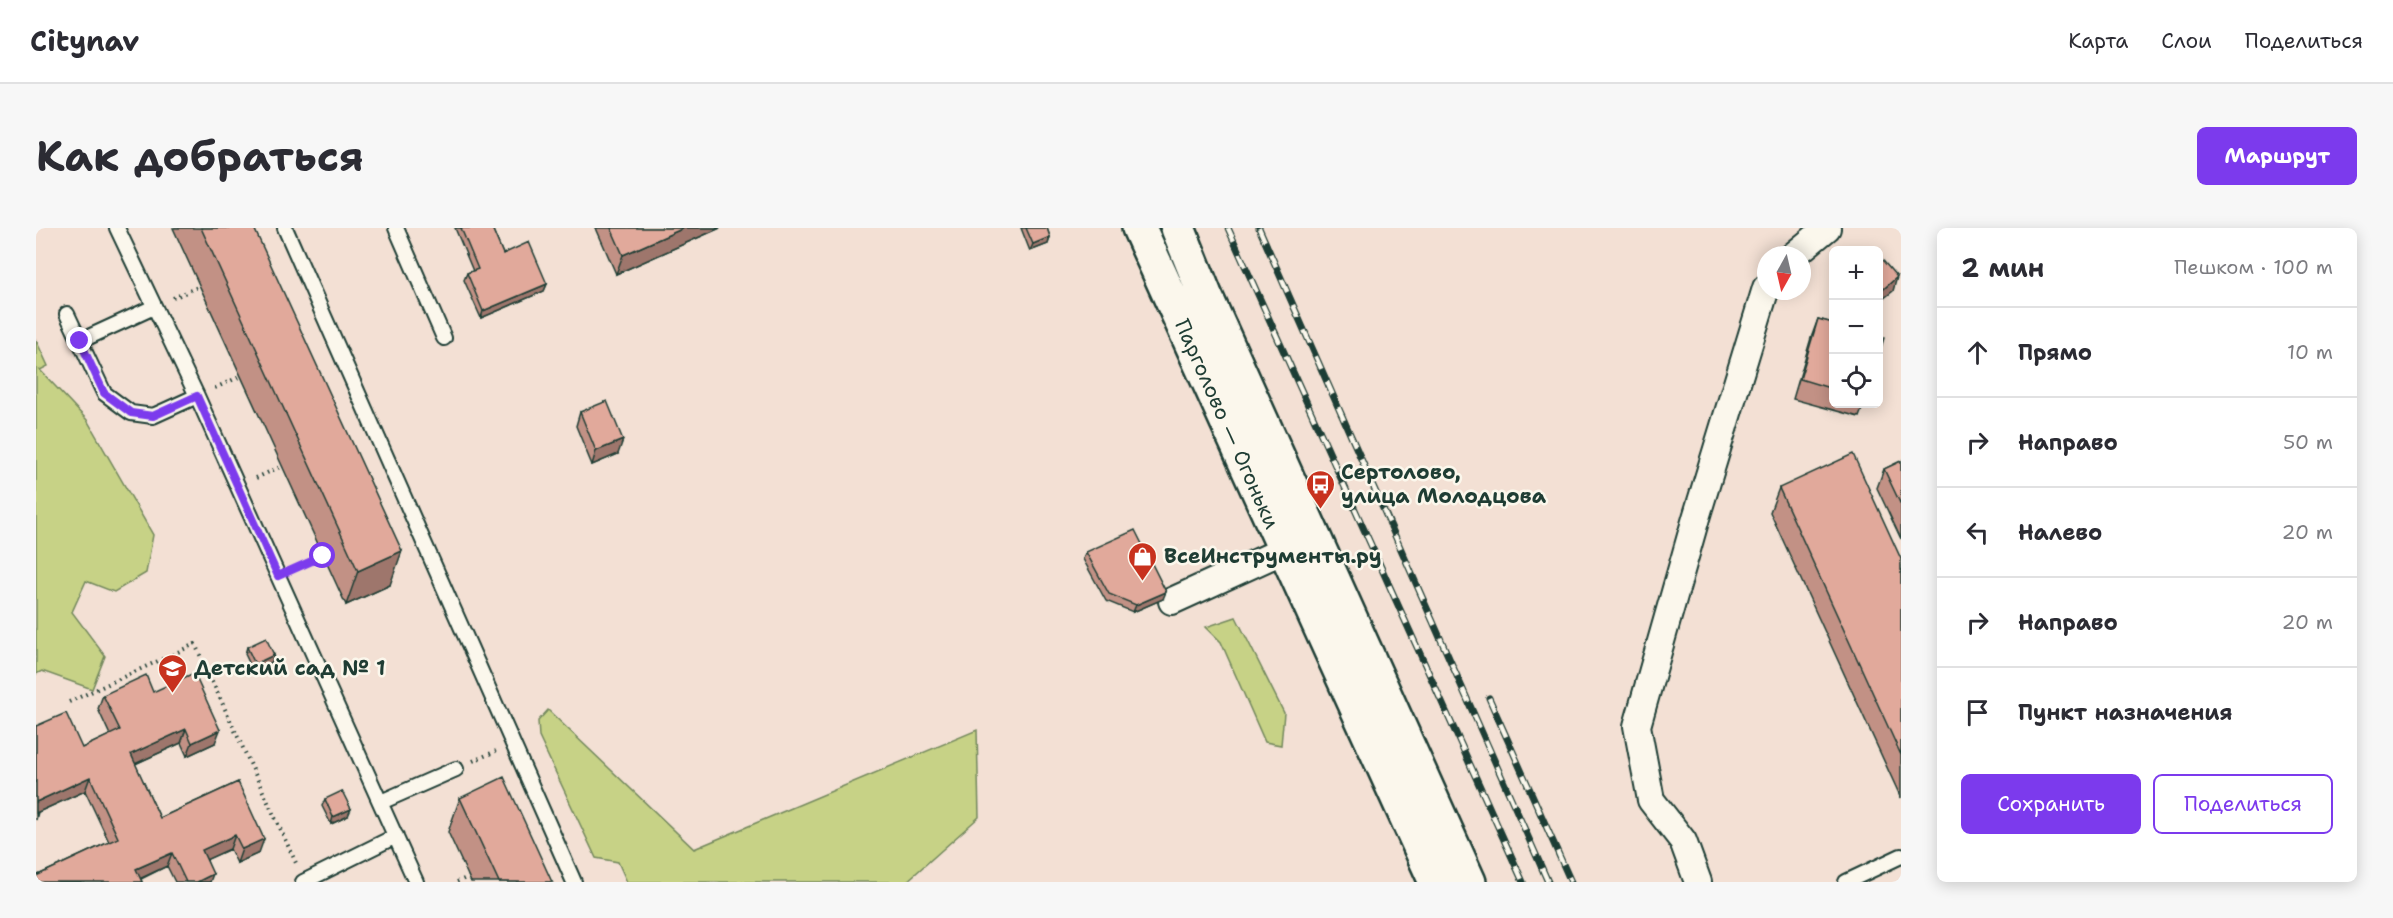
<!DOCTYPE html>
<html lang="ru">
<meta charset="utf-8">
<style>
body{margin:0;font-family:"Shantell Sans",sans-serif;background:#f7f7f7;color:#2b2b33}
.controls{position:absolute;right:18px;top:18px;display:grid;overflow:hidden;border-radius:9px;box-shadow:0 3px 15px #0003}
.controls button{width:54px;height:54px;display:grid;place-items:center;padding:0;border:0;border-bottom:2px solid #e1e1e2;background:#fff;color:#2b2b33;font:30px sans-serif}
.compass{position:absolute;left:1721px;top:18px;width:54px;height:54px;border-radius:50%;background:#fff;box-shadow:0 3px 15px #0003;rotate:188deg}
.stop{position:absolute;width:18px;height:18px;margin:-14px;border:4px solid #7c3aed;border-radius:50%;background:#fff}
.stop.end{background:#7c3aed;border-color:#fff;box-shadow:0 2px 6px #0008}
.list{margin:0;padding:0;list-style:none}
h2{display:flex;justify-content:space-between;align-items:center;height:78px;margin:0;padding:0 24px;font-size:26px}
h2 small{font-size:20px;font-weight:400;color:#7c7c81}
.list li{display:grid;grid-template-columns:39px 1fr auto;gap:18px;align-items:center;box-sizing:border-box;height:90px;padding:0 24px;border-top:2px solid #e1e1e2}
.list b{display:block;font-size:22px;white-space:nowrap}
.list em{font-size:20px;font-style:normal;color:#7c7c81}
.actions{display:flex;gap:12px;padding:18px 24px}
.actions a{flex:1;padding:14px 0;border:2px solid #7c3aed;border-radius:9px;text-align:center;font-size:21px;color:#7c3aed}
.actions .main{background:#7c3aed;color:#fff}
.icon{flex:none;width:33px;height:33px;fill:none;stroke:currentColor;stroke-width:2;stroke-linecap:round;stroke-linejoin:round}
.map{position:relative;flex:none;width:1865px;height:654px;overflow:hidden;border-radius:9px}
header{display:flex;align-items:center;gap:36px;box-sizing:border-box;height:84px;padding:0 30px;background:#fff;border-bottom:2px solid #e1e1e2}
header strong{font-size:28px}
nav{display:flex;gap:33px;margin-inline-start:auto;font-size:21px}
.intro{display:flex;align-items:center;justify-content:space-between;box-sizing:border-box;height:144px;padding:0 36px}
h1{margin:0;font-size:42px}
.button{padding:15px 27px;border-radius:9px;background:#7c3aed;color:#fff;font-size:21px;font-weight:700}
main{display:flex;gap:36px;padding:0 36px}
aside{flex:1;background:#fff;border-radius:9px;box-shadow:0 3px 15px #0003}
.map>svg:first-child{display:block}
</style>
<header>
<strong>Citynav</strong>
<nav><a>Карта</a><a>Слои</a><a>Поделиться</a></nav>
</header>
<div class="intro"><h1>Как добраться</h1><a class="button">Маршрут</a></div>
<main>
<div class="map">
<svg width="1865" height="654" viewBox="0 0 1865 654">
<rect width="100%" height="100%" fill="#f3e0d4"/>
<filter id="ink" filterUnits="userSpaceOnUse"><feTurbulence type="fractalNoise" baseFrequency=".0167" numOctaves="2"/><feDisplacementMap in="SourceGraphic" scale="12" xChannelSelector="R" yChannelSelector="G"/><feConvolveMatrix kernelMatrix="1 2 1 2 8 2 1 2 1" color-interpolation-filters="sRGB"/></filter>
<g filter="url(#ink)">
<!-- green -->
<path fill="#c7d286" stroke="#73885d" stroke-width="1.5" d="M 0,112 L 12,138 L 4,142 L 51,192 L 117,307 L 110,345 L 78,364 L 50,353 L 36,384 L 69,428 L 56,461 L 6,443 L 0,446 Z
M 1200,389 L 1248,485 L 1245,517 L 1229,514 L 1185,414 L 1170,399 Z
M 512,482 L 658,621 L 941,502 L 943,589 L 870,654 L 591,654 L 582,634 L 560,630 L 503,509 L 502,493 Z"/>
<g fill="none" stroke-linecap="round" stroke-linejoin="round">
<defs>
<path id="lane" d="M 81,0 L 161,168 L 380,654
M 249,0 L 538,654
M 360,0 L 408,110
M 31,86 L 68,165 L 95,185 L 117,188 L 161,168
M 44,113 L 118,79
M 345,574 L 420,541
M 267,654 L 360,608
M 1810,654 L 1865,628"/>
<path id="street" d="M 1758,27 L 1791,0
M 1136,373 L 1248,322
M 1662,654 L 1647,613 L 1615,572 L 1601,498 L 1660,290 L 1730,60"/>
<path id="primary" d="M 1103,0 L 1400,654
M 1142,0 L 1169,67 L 1433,654"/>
</defs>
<!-- lane casing -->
<use href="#lane" stroke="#1f3d34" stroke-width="18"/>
<!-- street casing -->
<use href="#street" stroke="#1f3d34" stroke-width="30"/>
<!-- primary casing -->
<use href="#primary" stroke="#1f3d34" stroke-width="38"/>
<!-- path -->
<path stroke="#1f3d34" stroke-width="4" stroke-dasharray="1.5 4.5" stroke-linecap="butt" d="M 137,70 L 164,58
M 179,160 L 205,148
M 220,250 L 246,238
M 261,340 L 287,328
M 33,474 L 159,416 L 260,635
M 437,533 L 460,523
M 421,654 L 433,649"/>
<!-- lane -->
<use href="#lane" stroke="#fbf7ec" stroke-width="14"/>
<!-- street -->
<use href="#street" stroke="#fbf7ec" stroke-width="26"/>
<!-- primary -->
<use href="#primary" stroke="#fbf7ec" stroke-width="33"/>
<defs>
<path id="rail" d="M 1192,0 L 1487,654
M 1223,0 L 1512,654
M 1453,470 L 1535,654"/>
</defs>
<!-- rail casing -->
<use href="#rail" stroke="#1f3d34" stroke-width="7"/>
<!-- rail -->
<use href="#rail" stroke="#fbf7ec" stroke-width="4.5" stroke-dasharray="14" stroke-linecap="butt"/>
</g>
<!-- wall -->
<path fill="#c29185" stroke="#1f3d34" stroke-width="1.5" d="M 137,0 L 218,0 L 354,357 L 310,377 Z
M 419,0 L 456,0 L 467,26 L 511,56 L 508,63 L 445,90 L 428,52 L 431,45 L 437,43 Z
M 560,0 L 684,0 L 580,46 Z
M 985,0 L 1011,0 L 1014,9 L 1012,16 L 994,23 Z
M 1782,91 L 1797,95 L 1797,176 L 1828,176 L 1823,189 L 1757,171 L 1775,110 Z
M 544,184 L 582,226 L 556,237 L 540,198 Z
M 1865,233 L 1865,311 L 1841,260 L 1848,241 Z
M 1743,260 L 1865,331 L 1865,570 L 1734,284 Z
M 1050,324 L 1127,371 L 1097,384 L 1070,373 L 1047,331 Z
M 211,419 L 238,427 L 236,434 L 217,443 L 209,426 Z
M 117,464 L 179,515 L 151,528 L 145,515 L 99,536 L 124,590 L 202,554 L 223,625 L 201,635 L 194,621 L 171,631 L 174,654 L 139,654 L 131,638 L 105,651 L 106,654 L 0,654 L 0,648 L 73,614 L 49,563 L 2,584 L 0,592 L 0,498 L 46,520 L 74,507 L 62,481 L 67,467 Z
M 424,570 L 516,654 L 435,654 L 412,604 Z
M 289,571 L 312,588 L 295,596 L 286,578 Z"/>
<!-- shaded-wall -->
<path fill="#9e766c" stroke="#1f3d34" stroke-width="1.5" d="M 648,0 L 684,0 L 580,46 L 587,27 Z
M 1014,9 L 1012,16 L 994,23 L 997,16 Z
M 1861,49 L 1857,63 L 1842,75 L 1842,66 Z
M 511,56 L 508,63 L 445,90 L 447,83 Z
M 587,212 L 582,226 L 556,237 L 560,223 Z
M 366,323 L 354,357 L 310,377 L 322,343 Z
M 1130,364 L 1127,371 L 1097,384 L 1100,377 Z
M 238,427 L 236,434 L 217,443 L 219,436 Z
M 150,501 L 145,515 L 90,540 L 95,526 Z
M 184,502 L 179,515 L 151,528 L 156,515 Z
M 54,549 L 49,563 L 0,585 L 0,574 Z
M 315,581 L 312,588 L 295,596 L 297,589 Z
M 199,607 L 194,621 L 161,636 L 166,622 Z
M 228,611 L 223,625 L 201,635 L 206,621 Z
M 136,625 L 131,638 L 97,654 L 100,641 Z
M 177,646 L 174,654 L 161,654 Z"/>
<!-- building -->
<path fill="#e1a99b" stroke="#1f3d34" stroke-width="1.5" d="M 165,0 L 218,0 L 366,323 L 322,343 Z
M 425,0 L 456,0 L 467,26 L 493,14 L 511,56 L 447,83 L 431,45 L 442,41 Z
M 575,0 L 648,0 L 587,27 Z
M 990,0 L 1011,0 L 1014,9 L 997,16 Z
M 1842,27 L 1861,49 L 1842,66 Z
M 1782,91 L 1797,95 L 1797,161 L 1764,151 Z
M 1842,108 L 1848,110 L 1842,129 Z
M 571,173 L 587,212 L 560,223 L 544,184 Z
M 1817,226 L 1865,331 L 1865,527 L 1743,260 Z
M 1865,233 L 1865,277 L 1848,241 Z
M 1099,302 L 1130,364 L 1100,377 L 1073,366 L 1050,324 Z
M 230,410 L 238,427 L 219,436 L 211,419 Z
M 158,445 L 184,502 L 156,515 L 150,501 L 95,526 L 124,590 L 202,554 L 228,611 L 206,621 L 199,607 L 166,622 L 177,646 L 161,654 L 150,654 L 136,625 L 100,641 L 106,654 L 2,654 L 0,648 L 82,610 L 54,549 L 0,574 L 0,498 L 30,485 L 46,520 L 84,502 L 67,467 L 110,447 L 117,464 Z
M 468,549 L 516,654 L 463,654 L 424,570 Z
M 306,563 L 315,581 L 297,589 L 289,571 Z"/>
</g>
<g fill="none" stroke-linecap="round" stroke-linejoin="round" filter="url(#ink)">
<!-- route -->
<path stroke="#7c3aed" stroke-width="8" d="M 44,113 L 68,165 L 95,185 L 117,188 L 161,168 L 242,348 L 287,328"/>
</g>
<!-- icons -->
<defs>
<symbol id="bus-pin" viewBox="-11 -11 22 30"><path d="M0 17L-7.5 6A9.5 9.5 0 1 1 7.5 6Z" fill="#c8321e" stroke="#fbf7ec"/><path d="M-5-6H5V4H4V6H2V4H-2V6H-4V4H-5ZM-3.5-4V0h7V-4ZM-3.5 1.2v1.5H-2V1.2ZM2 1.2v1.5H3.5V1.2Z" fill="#fff"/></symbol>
<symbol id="shop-pin" viewBox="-11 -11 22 30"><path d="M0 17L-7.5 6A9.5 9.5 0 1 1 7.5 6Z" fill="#c8321e" stroke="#fbf7ec"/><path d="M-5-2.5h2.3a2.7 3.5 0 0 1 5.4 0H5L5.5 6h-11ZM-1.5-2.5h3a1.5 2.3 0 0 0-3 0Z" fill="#fff"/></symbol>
<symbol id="school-pin" viewBox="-11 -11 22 30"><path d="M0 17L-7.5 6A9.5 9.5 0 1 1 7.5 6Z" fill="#c8321e" stroke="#fbf7ec"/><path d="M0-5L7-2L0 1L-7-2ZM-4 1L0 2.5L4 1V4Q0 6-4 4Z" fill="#fff"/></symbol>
</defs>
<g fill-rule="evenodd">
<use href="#bus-pin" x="1268" y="240" width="33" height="45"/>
<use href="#shop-pin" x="1090" y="312" width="33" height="45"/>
<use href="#school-pin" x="120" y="424" width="33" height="45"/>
</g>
<g text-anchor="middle" stroke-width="5" stroke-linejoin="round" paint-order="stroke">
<!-- street labels -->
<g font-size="21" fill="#1f3d34" stroke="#fbf7ec">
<text transform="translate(1191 196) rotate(66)" y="7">Парголово — Огоньки</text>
</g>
<!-- poi labels -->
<g font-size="21" font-weight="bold" fill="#1f3d34" stroke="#fbf7ec" text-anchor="start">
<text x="1305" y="251">Сертолово,<tspan x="1305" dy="24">улица Молодцова</tspan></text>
<text x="1128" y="335">ВсеИнструменты.ру</text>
<text x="158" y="447">Детский сад № 1</text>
</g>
</g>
</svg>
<div class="controls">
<button>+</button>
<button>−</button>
<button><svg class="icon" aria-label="locate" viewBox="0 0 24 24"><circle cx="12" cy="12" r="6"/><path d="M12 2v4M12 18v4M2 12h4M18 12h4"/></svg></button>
</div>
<svg class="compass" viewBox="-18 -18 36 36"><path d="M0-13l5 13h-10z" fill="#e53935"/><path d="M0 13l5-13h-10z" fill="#7c7c81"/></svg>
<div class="stop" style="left:287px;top:328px"></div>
<div class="stop end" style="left:44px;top:113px"></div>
</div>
<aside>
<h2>2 мин<small>Пешком · 100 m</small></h2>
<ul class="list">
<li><svg class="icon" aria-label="ahead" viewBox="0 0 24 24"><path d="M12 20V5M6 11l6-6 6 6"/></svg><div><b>Прямо</b></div><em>10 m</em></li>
<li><svg class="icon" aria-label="right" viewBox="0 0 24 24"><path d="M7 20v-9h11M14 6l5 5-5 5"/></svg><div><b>Направо</b></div><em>50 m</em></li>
<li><svg class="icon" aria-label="left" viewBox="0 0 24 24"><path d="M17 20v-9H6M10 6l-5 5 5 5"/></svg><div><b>Налево</b></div><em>20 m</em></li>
<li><svg class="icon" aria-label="right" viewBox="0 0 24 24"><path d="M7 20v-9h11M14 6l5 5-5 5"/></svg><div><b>Направо</b></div><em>20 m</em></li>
<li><svg class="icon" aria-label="arrive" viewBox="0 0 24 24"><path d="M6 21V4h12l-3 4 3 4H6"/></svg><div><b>Пункт назначения</b></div></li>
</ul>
<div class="actions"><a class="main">Сохранить</a><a>Поделиться</a></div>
</aside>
</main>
